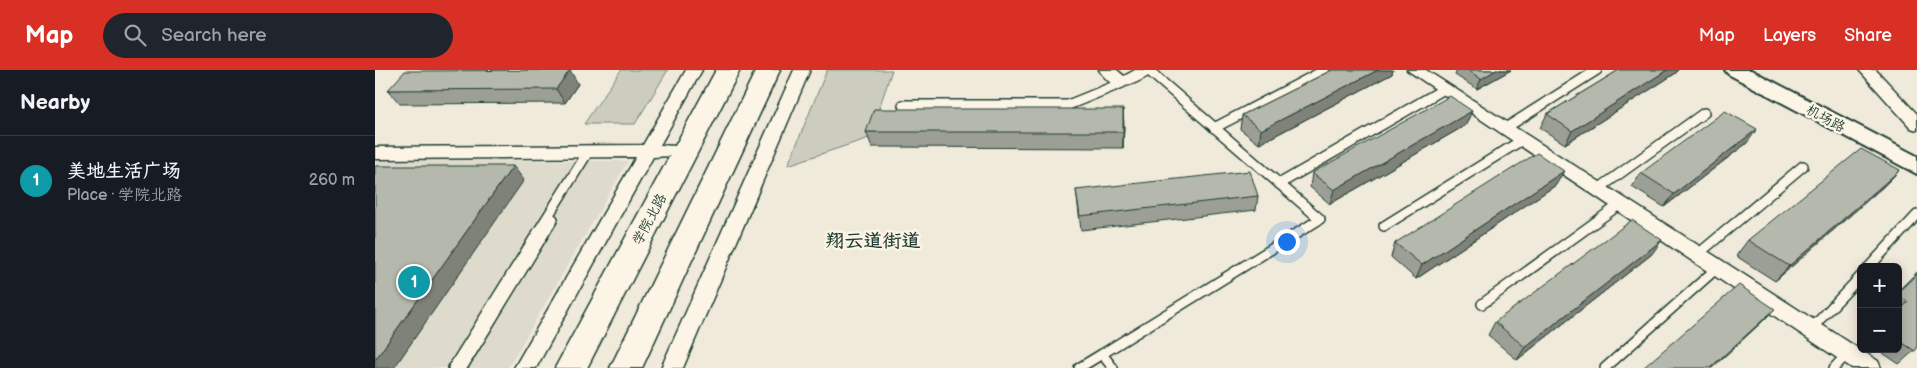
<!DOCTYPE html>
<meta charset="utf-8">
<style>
body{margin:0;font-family:"Balsamiq Sans","LXGW WenKai TC",sans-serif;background:#20242c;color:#f1f3f6}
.controls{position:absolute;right:15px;bottom:15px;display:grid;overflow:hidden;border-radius:8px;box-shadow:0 2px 12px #0003}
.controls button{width:45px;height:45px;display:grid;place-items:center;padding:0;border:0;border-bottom:1px solid #363941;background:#171b24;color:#f1f3f6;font:25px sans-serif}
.you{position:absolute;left:911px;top:171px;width:18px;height:18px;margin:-12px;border:4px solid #fff;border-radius:50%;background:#1a73e8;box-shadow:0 0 0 8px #1a73e833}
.badge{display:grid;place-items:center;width:32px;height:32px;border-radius:50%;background:#d93025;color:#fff;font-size:16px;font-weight:700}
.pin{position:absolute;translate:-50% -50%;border:2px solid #fff;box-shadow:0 1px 5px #0006}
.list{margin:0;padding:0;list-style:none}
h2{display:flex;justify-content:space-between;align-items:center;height:65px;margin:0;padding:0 20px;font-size:21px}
h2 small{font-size:16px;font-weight:400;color:#9ea1a6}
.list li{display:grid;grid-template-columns:32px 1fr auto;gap:15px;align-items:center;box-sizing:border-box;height:90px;padding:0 20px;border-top:1px solid #363941}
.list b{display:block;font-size:19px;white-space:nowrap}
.list p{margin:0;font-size:16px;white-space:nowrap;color:#9ea1a6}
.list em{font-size:16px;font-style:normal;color:#9ea1a6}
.icon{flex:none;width:28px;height:28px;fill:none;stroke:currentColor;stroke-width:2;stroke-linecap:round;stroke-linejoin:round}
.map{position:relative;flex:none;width:1542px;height:298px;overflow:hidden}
header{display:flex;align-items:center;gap:30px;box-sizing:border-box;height:70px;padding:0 25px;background:#d93025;color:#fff}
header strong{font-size:24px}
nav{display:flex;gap:28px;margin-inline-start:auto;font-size:18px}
.search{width:350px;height:45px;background:#20242c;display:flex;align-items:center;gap:12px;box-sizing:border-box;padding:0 18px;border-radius:28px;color:#9ea1a6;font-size:19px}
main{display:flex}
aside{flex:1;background:#171b24}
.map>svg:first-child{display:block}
</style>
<header>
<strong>Map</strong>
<div class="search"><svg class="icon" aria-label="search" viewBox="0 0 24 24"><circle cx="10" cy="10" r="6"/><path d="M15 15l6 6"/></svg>Search here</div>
<nav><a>Map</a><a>Layers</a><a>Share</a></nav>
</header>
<main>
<aside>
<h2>Nearby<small></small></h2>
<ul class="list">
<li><span class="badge" style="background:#0f9aa8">1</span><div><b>美地生活广场</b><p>Place · 学院北路</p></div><em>260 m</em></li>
</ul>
</aside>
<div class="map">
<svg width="1542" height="298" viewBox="0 0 1542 298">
<rect width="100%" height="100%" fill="#efeada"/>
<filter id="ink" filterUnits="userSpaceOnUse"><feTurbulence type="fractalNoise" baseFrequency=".02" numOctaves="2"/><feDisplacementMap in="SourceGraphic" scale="10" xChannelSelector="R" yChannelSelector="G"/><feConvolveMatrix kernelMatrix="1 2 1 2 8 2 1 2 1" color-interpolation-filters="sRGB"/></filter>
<g filter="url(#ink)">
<!-- built -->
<path fill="#dedbcc" d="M 0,90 L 253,91 L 133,298 L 0,298 Z"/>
<!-- green -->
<path fill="#cccdbf" stroke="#76857a" d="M 246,0 L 293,0 L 260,54 L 209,54 Z
M 452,0 L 517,0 L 494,68 L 413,95 Z"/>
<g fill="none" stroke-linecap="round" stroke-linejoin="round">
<defs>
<path id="service" d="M 528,35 L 693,35 L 747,13
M 839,58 L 950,0
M 1129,59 L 1222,0
M 904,114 L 1069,19
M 1222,120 L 1329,43
M 1009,156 L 1147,70
M 1322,185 L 1428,96
M 1494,197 L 1542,145
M 1107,234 L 1244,135
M 1436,259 L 1486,206
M 78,298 L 213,82
M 87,298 L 178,149
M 704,298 L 727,284
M 738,298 L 727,284 L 945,149 L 773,0
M 1230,298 L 1342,198
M 1459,298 L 1472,284"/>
<path id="minor" d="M 311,0 L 327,0 L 285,75 L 316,77 L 319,81 L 316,85 L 278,87 L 161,298 L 139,298 L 261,87 L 0,89 L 0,77 L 268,75 Z
M 419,0 L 435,0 L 308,298 L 286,298 Z
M 724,0 L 742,0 L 749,6 L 760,0 L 781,0 L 779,3 C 756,15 742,27 724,0 Z
M 1032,0 L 1051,0 L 1503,291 L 1506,298 L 1477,298 Z
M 1484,0 L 1501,0 L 1542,44 L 1542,60 L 1536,58 Z"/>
<path id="tertiary" d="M 1350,0 L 1376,0 L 1542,86 L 1542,104 L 1353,4 Z"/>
<path id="primary" d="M 341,0 L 365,0 L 212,298 L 180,298 Z
M 381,0 L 405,0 L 267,298 L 235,298 Z"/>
</defs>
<!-- service casing -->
<use href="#service" stroke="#1f3d34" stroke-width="12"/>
<!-- minor casing -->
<use href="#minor" stroke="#1f3d34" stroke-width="3"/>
<!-- tertiary casing -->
<use href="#tertiary" stroke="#1f3d34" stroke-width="4"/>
<!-- primary casing -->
<use href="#primary" stroke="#1f3d34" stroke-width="3"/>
<!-- service -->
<use href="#service" stroke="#fcf5e5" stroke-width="9"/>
<!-- minor -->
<use href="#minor" fill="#fcf5e5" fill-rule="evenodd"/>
<!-- tertiary -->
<use href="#tertiary" fill="#fcf5e5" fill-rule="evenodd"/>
<!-- primary -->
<use href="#primary" fill="#fcf5e5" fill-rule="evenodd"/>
</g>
<!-- wall -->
<path fill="#9c9f95" stroke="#1f3d34" d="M 957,0 L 1018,0 L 1017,4 L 884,74 L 865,59 L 867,45 Z
M 1082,0 L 1136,0 L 1102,19 L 1080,5 Z
M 1244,0 L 1303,0 L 1301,3 L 1190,74 L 1165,58 L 1172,44 Z
M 203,14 L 190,33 L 25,34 L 13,20 Z
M 749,55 L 748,78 L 497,77 L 491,62 Z
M 1091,55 L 955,134 L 935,117 L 937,103 Z
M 1372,73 L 1289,137 L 1257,117 L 1266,103 Z
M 1525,100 L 1510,115 L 1400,211 L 1361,186 L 1373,170 Z
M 1181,115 L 1041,209 L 1016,187 L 1020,173 Z
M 701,120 L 883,126 L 881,140 L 706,160 Z
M 1277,184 L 1142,290 L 1113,265 L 1120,252 Z
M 1542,202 L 1542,278 L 1524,294 L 1502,279 L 1523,279 L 1523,221 Z"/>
<!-- shaded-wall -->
<path fill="#7f8279" stroke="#1f3d34" d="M 195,0 L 203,14 L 190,33 L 181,19 Z
M 1003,0 L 1018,0 L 1017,4 L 884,74 L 886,60 Z
M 1121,0 L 1136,0 L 1102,19 L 1106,9 Z
M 1292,0 L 1303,0 L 1301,3 L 1190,74 L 1197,61 Z
M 748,39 L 749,55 L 748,78 Z
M 1097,41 L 1091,55 L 955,134 L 959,120 Z
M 1382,59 L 1372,73 L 1289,137 L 1299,124 Z
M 138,96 L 149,110 L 19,298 L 0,298 L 0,290 Z
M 1525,100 L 1510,115 L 1400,211 L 1414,196 Z
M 1189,101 L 1181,115 L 1041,209 L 1047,195 Z
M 1287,170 L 1277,184 L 1142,290 L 1150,277 Z
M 1400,239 L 1387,252 L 1337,298 L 1335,298 Z"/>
<!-- building -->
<path fill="#b5b9ad" stroke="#1f3d34" d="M 195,0 L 181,19 L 13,20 L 30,1 Z
M 957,0 L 1003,0 L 886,60 L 867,45 Z
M 1093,0 L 1121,0 L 1106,9 Z
M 1244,0 L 1292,0 L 1197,61 L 1172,44 Z
M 1075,26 L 1097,41 L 959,120 L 937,103 Z
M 499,39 L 748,39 L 748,62 L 491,62 Z
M 1350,41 L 1382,59 L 1299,124 L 1266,103 Z
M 1486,79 L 1525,100 L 1414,196 L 1373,170 Z
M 1162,83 L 1189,101 L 1047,195 L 1020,173 Z
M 0,96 L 138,96 L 0,290 Z
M 875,101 L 883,126 L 705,146 L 701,120 Z
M 1257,150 L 1287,170 L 1150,277 L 1120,252 Z
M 1542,204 L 1542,278 L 1540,281 L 1523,270 L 1523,242 L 1533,232 L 1523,225 L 1523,222 Z
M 1364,215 L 1400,239 L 1335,298 L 1268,298 Z"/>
</g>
<g text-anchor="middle" stroke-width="5" stroke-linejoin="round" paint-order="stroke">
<!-- street labels -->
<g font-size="14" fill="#1f3d34" stroke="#fcf5e5">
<text transform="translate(1451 48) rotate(28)" y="5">机场路</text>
<text transform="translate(274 149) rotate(-62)" y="5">学院北路</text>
</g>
<!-- district labels -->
<g font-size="19" font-weight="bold" fill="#1f3d34" stroke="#fcf5e5">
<text x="498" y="177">翔云道街道</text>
</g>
</g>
</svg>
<div class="controls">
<button>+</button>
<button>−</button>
</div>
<div class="you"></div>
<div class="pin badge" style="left:39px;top:212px;background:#0f9aa8">1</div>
</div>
</main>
